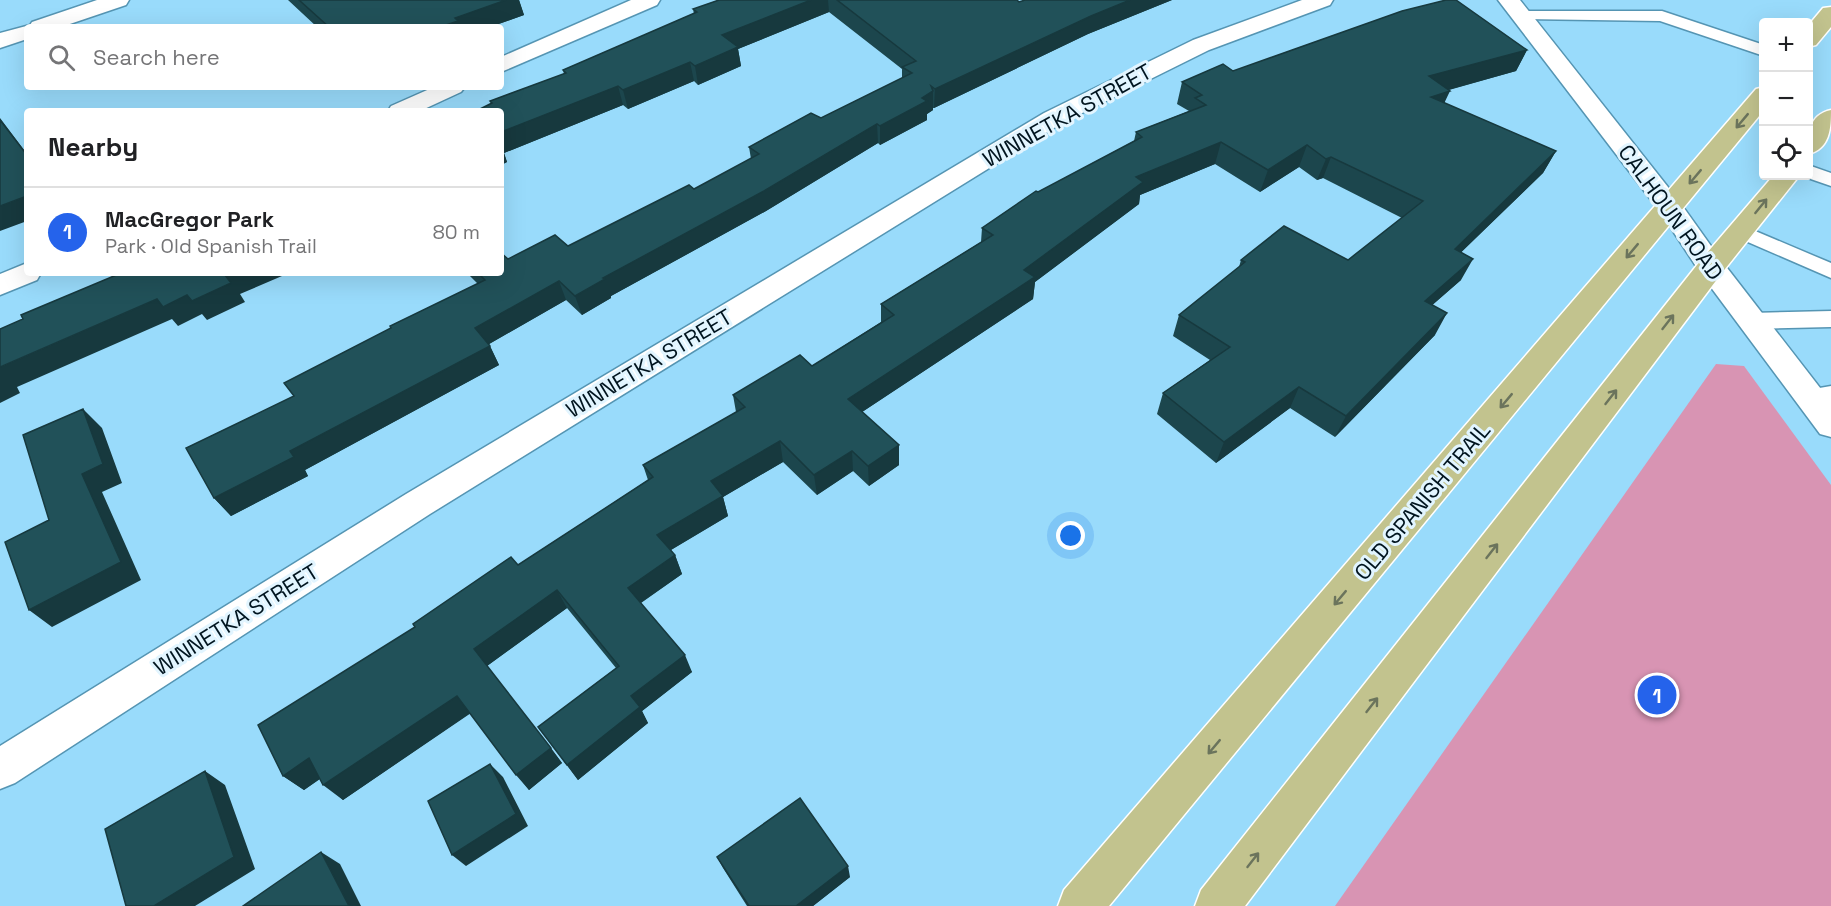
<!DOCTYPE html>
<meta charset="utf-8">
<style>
body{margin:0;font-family:"Space Grotesk",sans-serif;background:#f2f2f2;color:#202124}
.controls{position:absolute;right:18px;top:18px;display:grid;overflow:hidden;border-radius:6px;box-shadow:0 6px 24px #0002}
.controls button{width:54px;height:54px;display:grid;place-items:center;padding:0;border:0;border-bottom:2px solid #e0e0e0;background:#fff;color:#202124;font:30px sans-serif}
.you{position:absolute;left:1071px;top:536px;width:21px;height:21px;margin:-15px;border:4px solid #fff;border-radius:50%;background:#1a73e8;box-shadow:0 0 0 9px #1a73e833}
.badge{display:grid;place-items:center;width:39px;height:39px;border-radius:50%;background:#2563eb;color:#fff;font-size:20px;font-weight:700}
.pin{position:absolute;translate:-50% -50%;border:3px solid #fff;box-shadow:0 2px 6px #0006}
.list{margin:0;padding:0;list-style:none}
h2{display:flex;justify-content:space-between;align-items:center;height:78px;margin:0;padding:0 24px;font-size:26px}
h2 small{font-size:20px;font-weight:400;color:#757577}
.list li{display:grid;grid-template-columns:39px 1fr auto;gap:18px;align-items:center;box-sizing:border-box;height:90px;padding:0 24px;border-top:2px solid #e0e0e0}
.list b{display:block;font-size:22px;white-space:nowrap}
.list p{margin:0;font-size:20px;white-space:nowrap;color:#757577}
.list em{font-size:20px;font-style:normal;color:#757577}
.icon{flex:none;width:33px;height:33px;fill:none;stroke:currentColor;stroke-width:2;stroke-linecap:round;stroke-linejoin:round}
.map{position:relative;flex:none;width:1831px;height:906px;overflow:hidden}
.search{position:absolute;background:#fff;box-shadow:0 6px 24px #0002;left:24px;top:24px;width:480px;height:66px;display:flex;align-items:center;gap:15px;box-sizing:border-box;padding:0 21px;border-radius:6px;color:#757577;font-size:22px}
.panel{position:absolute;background:#fff;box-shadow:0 6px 24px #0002;left:24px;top:108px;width:480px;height:168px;border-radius:6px}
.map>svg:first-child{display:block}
</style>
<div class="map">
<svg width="1831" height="906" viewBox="0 0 1831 906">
<rect width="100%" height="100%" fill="#99dbfb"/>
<!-- green -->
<path fill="#d894b3" d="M 1716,364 L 1744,366 L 1831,485 L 1831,906 L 1335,906 Z"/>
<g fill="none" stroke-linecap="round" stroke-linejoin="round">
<defs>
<path id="service" d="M 1521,11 L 1662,11 L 1764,45 L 1764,56 L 1660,21 L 1515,19 L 1513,16 Z
M 1808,165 L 1831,173 L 1831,186 L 1802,176 L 1808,176 Z
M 1741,225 L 1831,263 L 1831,278 L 1734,236 L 1731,231 L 1734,226 Z
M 1831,311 L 1831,327 L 1751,329 L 1743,326 L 1740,321 L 1743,316 L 1751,313 Z
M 1831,386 L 1831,404 L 1810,406 L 1802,403 L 1799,397 L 1802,391 Z"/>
<path id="minor" d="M 97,0 L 129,0 L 126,5 L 61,27 L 27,27 L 27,39 L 0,48 L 0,33 L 30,25 L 32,22 Z
M 631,0 L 660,0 L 657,5 L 501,72 L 501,57 Z
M 1302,0 L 1333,0 L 1330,5 L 1209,50 L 1062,123 L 430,514 L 15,783 L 0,789 L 0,746 L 406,494 L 1044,113 L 1193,40 Z
M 434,87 L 465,87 L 461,92 L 420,111 L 388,111 L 391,106 Z
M 27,263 L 27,273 L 41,273 L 37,280 L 0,295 L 0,274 Z"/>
<path id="tertiary" d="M 1498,0 L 1520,0 L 1679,201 L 1721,260 L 1831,402 L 1831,437 L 1820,434 L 1701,274 L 1661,213 Z"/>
<path id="primary" d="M 1831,7 L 1831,27 L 1816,45 L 1808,47 L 1808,26 L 1823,8 Z
M 1764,87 L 1764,110 L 1109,906 L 1058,906 L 1064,890 L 1756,89 Z
M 1831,110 C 1831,128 1830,149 1808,154 C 1808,135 1808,115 1831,110 Z
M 1773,176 L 1799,176 L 1721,274 L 1245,906 L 1195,906 L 1201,890 L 1701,260 Z"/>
</defs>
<!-- service casing -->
<use href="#service" stroke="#5595b3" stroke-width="3"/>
<!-- minor casing -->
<use href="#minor" stroke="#5595b3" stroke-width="3"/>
<!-- tertiary casing -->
<use href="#tertiary" stroke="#5595b3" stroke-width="3"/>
<!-- primary casing -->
<use href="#primary" stroke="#fff" stroke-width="3"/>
<!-- service -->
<use href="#service" fill="#fff" fill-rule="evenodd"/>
<!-- minor -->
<use href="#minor" fill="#fff" fill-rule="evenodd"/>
<!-- tertiary -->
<use href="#tertiary" fill="#fff" fill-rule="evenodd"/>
<!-- primary -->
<use href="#primary" fill="#c2c38e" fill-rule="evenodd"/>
</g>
<!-- wall -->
<path fill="#1c464d" d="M 288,0 L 519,0 L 524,15 L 490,27 L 317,27 Z
M 719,0 L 1017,0 L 1019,2 L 1025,0 L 1172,0 L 1088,34 L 934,108 L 933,108 L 933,110 L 927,114 L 927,120 L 880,145 L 878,143 L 766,211 L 611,296 L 611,298 L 582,315 L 566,300 L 489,344 L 499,365 L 305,470 L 308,476 L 231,516 L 214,498 L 294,396 L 478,284 L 467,273 L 501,273 L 508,259 L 568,246 L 694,189 L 751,159 L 749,147 L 821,118 L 902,78 L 902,69 L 829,12 L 738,49 L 741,66 L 698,85 L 694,81 L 628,109 L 623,105 L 504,153 L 507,162 L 501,165 L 501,111 L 491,104 L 490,101 L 564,74 L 563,70 L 694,14 L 693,9 Z
M 1527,50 L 1516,71 L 1449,90 L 1444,103 L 1556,151 L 1543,173 L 1461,252 L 1461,280 L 1432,305 L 1435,335 L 1335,437 L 1290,408 L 1216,463 L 1157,414 L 1163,393 L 1210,360 L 1173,336 L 1179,315 L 1239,267 L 1241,260 L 1348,260 L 1402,218 L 1323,178 L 1317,180 L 1299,167 L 1260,192 L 1215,164 L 1140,195 L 1139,204 L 1035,282 L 1033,299 L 862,412 L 899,445 L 899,465 L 869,486 L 853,471 L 817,495 L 783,462 L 723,497 L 728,516 L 671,550 L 675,555 L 682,574 L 641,603 L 692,672 L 642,711 L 648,723 L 578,780 L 538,727 L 616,668 L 567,608 L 487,666 L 562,763 L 529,790 L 470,713 L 343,800 L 320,779 L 304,790 L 283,776 L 518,565 L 648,480 L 643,465 L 736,412 L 733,395 L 812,366 L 881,322 L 881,304 L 981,242 L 982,228 L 1038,192 L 1134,141 L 1136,132 L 1189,111 L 1177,104 L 1182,82 L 1233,71 Z
M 717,857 L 850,877 L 813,906 L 747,906 L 723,868 Z"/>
<!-- shaded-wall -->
<path fill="#17393e" d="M 506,0 L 519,0 L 524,15 L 490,27 L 440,27 L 455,18 Z
M 811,0 L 828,0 L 829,12 L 738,49 L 741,66 L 698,85 L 695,66 L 722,35 Z
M 1130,0 L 1172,0 L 1088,34 L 934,108 L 935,89 L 1091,16 Z
M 1527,50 L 1516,71 L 1419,98 L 1429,76 Z
M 690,62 L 694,81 L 628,109 L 623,90 Z
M 618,86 L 623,105 L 504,153 L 507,162 L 501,165 L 501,132 Z
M 933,91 L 933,110 L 927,114 L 927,120 L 880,145 L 880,126 Z
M 1450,91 L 1440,112 L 1431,97 Z
M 0,118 L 27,154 L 27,155 L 0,120 Z
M 877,124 L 878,143 L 766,211 L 611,296 L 611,298 L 582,315 L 575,296 L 603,278 Z
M 1221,142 L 1215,164 L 1140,195 L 1139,204 L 1035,282 L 1033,299 L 850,420 L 848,399 L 1024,270 L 1136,177 Z
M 1307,145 L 1299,167 L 1260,192 L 1268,170 Z
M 1556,151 L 1543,173 L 1443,270 L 1455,249 Z
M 1331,157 L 1323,178 L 1317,180 L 1326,159 Z
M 27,196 L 27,221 L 0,231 L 0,206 Z
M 1473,259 L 1461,280 L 1413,322 L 1425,301 Z
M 230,273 L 289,273 L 240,294 L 245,302 L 207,320 L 202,314 L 178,326 L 172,319 L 17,387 L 20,393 L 0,403 L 0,367 L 157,299 Z
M 559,281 L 566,300 L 484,347 L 475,328 Z
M 1447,313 L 1435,335 L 1335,437 L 1346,416 Z
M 490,346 L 499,365 L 305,470 L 308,476 L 231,516 L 214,498 L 290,451 Z
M 1299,387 L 1290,408 L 1216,463 L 1224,442 Z
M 83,409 L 102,428 L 122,483 L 102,492 L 141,580 L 52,627 L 29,610 L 82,474 Z
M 780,441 L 783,462 L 723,497 L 728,516 L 664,554 L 657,535 L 711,481 Z
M 899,445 L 899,465 L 869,486 L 868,466 Z
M 852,451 L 853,471 L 817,495 L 814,475 Z
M 675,555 L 682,574 L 636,606 L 628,588 Z
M 557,590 L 567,608 L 487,666 L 474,649 Z
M 685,655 L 692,672 L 642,711 L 648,723 L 578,780 L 567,765 L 631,696 Z
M 457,696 L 471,713 L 343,800 L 323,785 Z
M 551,748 L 562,763 L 529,790 L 516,775 Z
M 309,758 L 328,773 L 304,790 L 283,776 Z
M 490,764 L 503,777 L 528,826 L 466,866 L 452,855 Z
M 205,771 L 225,785 L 255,869 L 195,906 L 154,906 Z
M 321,852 L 340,864 L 361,906 L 349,906 Z
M 848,866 L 850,877 L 813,906 L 796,906 Z"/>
<!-- building -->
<path fill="#215159" stroke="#17393e" stroke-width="1.5" d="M 299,0 L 506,0 L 455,18 L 458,21 L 440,27 L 329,27 Z
M 719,0 L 811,0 L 722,35 L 738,47 L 695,66 L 690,62 L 623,90 L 618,86 L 501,132 L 501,111 L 476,111 L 492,103 L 490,101 L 566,73 L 563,70 L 697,12 L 693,9 Z
M 837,0 L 1017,0 L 1019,2 L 1025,0 L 1130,0 L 1091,16 L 935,89 L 931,86 L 933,91 L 922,98 L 927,101 L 880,126 L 877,124 L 764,191 L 603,278 L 605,279 L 575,296 L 559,281 L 475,328 L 490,346 L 290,451 L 294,457 L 214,498 L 186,448 L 294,396 L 284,383 L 391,328 L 390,326 L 485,280 L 478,273 L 501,273 L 501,253 L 508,259 L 555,235 L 568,246 L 689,185 L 694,189 L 759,154 L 749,147 L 811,113 L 821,118 L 912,73 L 902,67 L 916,61 Z
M 1446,0 L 1456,0 L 1527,50 L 1429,76 L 1450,91 L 1431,97 L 1556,151 L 1455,249 L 1473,259 L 1425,301 L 1447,313 L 1346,416 L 1299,387 L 1224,442 L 1163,393 L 1230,347 L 1179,315 L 1245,262 L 1241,260 L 1284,226 L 1348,260 L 1423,201 L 1331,157 L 1326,159 L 1307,145 L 1268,170 L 1221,142 L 1136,177 L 1143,182 L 1024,270 L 1035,277 L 848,399 L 899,445 L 868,466 L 852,451 L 814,475 L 780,441 L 711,481 L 723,496 L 657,535 L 675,555 L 628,588 L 685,655 L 631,696 L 640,707 L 567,765 L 538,727 L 619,666 L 557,590 L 474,649 L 551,748 L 516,775 L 457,696 L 323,785 L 309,758 L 283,776 L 258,725 L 415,627 L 413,624 L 511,557 L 518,565 L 653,477 L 643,465 L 745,407 L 733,395 L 800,355 L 812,366 L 894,315 L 881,304 L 993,235 L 982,228 L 1036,191 L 1038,192 L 1142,137 L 1136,132 L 1206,105 L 1195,98 L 1202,95 L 1182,82 L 1223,64 L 1233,71 L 1402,11 Z
M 0,120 L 27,155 L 27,196 L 0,206 Z
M 121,273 L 230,273 L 225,275 L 231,283 L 192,301 L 187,295 L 163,307 L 157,299 L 0,367 L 0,329 L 23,319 L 21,315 Z
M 83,409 L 103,464 L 82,474 L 121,562 L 29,610 L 5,542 L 49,520 L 23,435 Z
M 490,764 L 516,814 L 452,855 L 428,801 Z
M 205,771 L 234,857 L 154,906 L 126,906 L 105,829 Z
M 800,798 L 848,866 L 796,906 L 749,906 L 717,857 Z
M 321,852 L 349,906 L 243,906 Z"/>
<!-- one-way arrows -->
<defs><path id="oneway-shaft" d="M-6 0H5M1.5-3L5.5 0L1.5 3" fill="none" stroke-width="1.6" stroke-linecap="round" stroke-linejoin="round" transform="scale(1.5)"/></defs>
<g stroke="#6b745c">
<use href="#oneway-shaft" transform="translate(1742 121) rotate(130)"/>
<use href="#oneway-shaft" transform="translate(1695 177) rotate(130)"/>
<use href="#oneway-shaft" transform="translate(1761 206) rotate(-51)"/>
<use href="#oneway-shaft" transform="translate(1632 251) rotate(130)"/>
<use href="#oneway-shaft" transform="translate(1668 322) rotate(-52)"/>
<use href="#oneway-shaft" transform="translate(1611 397) rotate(-52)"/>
<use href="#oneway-shaft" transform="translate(1506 401) rotate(130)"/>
<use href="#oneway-shaft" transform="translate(1492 551) rotate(-52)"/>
<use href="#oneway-shaft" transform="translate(1340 598) rotate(130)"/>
<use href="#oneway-shaft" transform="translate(1372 705) rotate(-52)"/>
<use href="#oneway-shaft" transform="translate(1214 747) rotate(130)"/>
<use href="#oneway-shaft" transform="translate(1253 860) rotate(-52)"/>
</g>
<g text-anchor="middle" stroke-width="6" stroke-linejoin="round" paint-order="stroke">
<!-- street labels -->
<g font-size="22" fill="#00141f" stroke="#e2f5ff">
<text transform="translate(1067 115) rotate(-29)" y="8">WINNETKA STREET</text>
<text transform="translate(1671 212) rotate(54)" y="8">CALHOUN ROAD</text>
<text transform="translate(649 363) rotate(-31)" y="8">WINNETKA STREET</text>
<text transform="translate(1422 501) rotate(-50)" y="8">OLD SPANISH TRAIL</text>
<text transform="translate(236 619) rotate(-32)" y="8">WINNETKA STREET</text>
</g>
</g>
</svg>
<div class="controls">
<button>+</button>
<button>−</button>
<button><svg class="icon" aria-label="locate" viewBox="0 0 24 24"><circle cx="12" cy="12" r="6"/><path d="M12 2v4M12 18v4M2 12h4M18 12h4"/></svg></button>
</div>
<div class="you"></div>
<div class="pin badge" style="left:1657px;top:695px">1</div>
<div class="search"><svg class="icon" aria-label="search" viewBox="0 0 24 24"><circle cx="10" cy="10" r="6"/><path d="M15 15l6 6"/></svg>Search here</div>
<section class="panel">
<h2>Nearby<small></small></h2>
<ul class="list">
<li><span class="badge">1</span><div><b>MacGregor Park</b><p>Park · Old Spanish Trail</p></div><em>80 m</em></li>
</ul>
</section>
</div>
